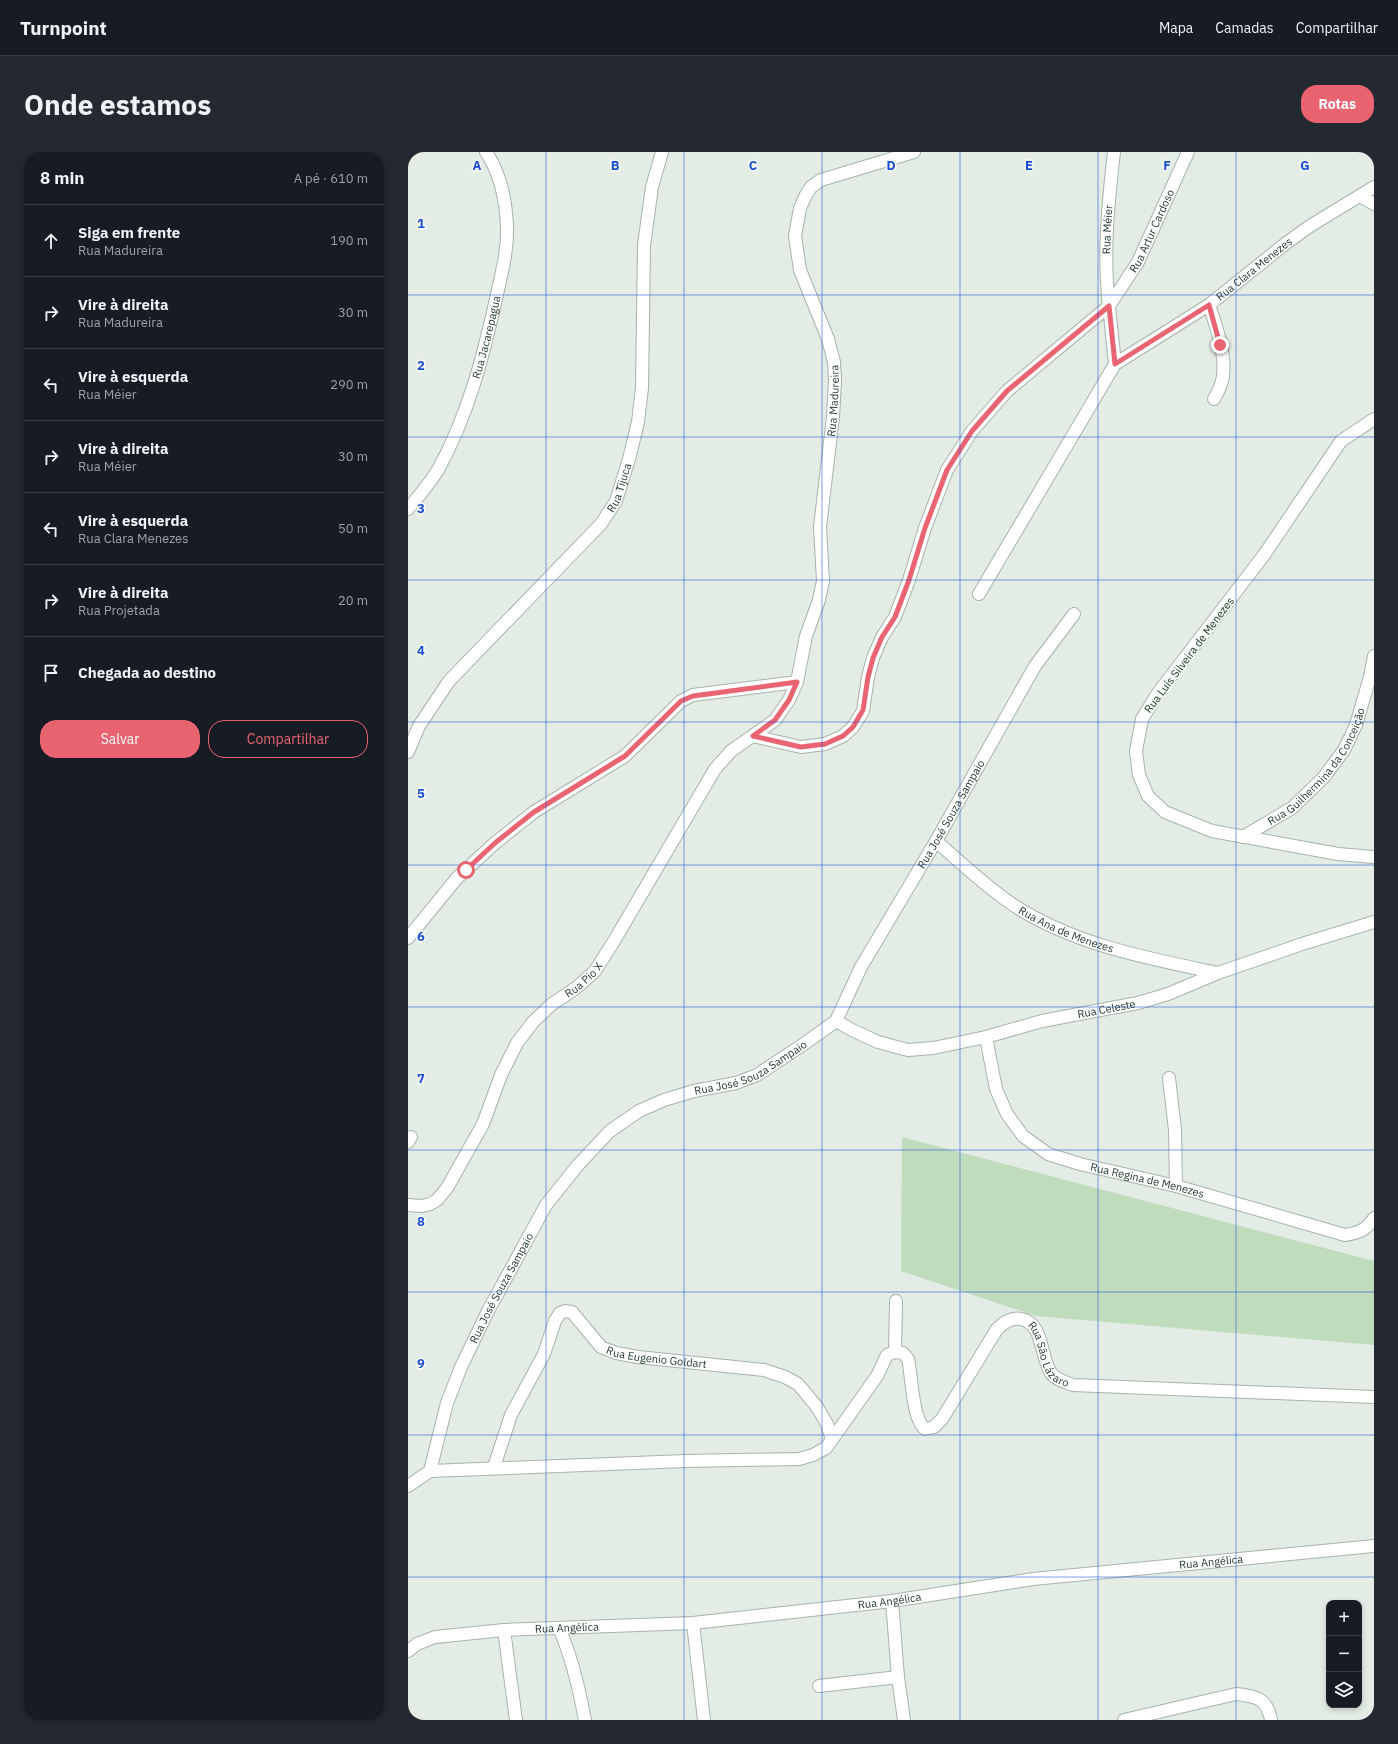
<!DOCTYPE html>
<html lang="pt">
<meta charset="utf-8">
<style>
body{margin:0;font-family:"IBM Plex Sans",sans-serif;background:#242831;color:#f1f3f6}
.controls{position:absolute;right:12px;bottom:12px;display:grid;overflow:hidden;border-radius:8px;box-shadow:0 2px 6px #0003}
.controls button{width:36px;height:36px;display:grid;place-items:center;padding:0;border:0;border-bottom:1px solid #363941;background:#171b24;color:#f1f3f6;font:20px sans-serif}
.stop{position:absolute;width:12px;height:12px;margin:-9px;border:3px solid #ea6370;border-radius:50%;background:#fff}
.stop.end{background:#ea6370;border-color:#fff;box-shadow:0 1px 4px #0008}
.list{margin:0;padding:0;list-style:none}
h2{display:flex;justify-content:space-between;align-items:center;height:52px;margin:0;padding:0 16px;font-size:17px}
h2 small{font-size:13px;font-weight:400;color:#9ea1a6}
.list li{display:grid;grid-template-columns:26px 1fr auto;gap:12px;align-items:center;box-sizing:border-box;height:72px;padding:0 16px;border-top:1px solid #363941}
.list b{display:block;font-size:15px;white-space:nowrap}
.list p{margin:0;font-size:13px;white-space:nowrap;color:#9ea1a6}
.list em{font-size:13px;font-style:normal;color:#9ea1a6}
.actions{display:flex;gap:8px;padding:12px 16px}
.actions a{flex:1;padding:9px 0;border:1px solid #ea6370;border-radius:16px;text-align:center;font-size:14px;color:#ea6370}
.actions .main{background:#ea6370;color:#fff}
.icon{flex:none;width:22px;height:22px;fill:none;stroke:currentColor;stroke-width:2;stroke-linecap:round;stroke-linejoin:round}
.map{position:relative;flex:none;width:966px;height:1568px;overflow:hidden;border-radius:16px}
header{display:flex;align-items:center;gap:24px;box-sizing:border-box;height:56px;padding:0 20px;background:#171b24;border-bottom:1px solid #363941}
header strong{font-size:19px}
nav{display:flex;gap:22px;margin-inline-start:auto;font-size:14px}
.intro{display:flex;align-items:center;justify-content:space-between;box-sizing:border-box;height:96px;padding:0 24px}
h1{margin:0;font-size:28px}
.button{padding:10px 18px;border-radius:16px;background:#ea6370;color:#fff;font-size:14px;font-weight:700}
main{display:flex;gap:24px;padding:0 24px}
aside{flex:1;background:#171b24;border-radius:16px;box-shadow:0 2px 6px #0003}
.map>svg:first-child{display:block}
</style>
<header>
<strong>Turnpoint</strong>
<nav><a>Mapa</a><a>Camadas</a><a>Compartilhar</a></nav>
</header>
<div class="intro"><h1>Onde estamos</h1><a class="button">Rotas</a></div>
<main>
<aside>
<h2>8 min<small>A pé · 610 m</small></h2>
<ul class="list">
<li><svg class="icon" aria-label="ahead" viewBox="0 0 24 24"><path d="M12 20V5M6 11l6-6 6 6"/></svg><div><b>Siga em frente</b><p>Rua Madureira</p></div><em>190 m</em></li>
<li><svg class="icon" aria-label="right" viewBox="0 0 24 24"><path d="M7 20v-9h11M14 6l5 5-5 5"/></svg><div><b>Vire à direita</b><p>Rua Madureira</p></div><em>30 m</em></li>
<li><svg class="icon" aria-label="left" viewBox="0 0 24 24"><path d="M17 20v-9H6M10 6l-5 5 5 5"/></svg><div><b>Vire à esquerda</b><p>Rua Méier</p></div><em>290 m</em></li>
<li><svg class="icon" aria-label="right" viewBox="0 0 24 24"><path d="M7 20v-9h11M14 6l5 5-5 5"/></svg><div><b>Vire à direita</b><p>Rua Méier</p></div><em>30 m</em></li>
<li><svg class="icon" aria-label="left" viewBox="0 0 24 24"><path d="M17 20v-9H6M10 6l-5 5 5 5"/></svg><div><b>Vire à esquerda</b><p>Rua Clara Menezes</p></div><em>50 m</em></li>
<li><svg class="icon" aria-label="right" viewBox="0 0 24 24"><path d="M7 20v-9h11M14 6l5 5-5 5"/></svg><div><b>Vire à direita</b><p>Rua Projetada</p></div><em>20 m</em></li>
<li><svg class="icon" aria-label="arrive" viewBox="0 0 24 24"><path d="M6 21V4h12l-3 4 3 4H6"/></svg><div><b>Chegada ao destino</b></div></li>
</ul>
<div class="actions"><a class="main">Salvar</a><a>Compartilhar</a></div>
</aside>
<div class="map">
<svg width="966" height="1568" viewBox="0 0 966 1568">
<rect width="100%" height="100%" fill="#e3ece5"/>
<!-- green -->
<path fill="#bfdcbd" d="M 494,985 L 966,1109 L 966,1193 L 628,1164 L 493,1119 Z"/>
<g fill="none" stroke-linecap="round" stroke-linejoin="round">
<defs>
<g id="minor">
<path d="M 952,44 L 966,52"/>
<path d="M 801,153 C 808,174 818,201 815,224 C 814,233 810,240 806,247"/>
<path id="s1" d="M 707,212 L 701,154 L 730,110 L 780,0"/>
<path d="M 966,267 L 933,289 L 856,403 L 750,541 L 734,567 L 728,599 L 731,623 L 740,644 L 757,660 L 804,679 L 930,702 L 966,705"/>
<path id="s2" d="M 0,357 C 11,344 23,330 31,316 C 60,263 75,205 88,147 C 93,123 100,99 99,75 C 98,48 93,22 78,0"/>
<path id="s3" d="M 571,442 L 707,212 L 801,153 L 877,92 L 902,74 L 966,35"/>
<path id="s4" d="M 345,584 L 393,595 L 417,592 L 435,584 L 445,575 L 455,559 L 460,525 L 465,506 L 474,485 L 487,465 L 501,428 L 517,376 L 539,318 L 564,279 L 599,239 L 701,154 C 695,102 700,52 706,0"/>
<path id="s5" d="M 0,600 L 11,574 L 41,529 L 193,372 L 208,349 L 221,307 L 230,270 L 234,236 L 236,93 L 244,35 L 254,0"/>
<path id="s6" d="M 835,685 L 884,656 L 916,625 L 936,598 L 948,573 L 962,525 L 966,504"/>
<path id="s7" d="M 528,689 C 552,710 575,732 601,750 C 662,792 738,806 810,821"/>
<path d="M 0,786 L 49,726 L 87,691 L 126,660 L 217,604 L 273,549 L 285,543 L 389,530"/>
<path id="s8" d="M 428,869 L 444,878 L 470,890 L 500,898 L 525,896 L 578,885 L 634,869 L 730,851 L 760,842 L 810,821 L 894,792 L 966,770"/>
<path id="s9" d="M 578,885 L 588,937 L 599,962 L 615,984 L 640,1002 L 672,1012 L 768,1034 L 937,1083 C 950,1081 959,1078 966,1066"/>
<path d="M 761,926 L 767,978 L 768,1034"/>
<path d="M 0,990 L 3,985"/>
<path id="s10" d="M 0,1053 L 14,1054 L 22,1052 L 29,1048 L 39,1036 L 75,972 L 93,923 L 109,891 L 125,870 L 144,852 L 168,836 L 187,819 L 206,789 L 307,617 L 323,599 L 367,568 L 381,548 L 389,530 L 398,484 L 411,448 L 415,429 L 412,375 L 425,265 L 427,229 L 426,210 L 420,187 L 392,118 L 387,84 L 392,56 L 398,43 L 403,35 L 413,28 L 506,0"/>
<path id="s11" d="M 488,1149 L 487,1200 L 495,1201 L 500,1207 C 504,1224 504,1267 517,1277 L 526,1275 L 534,1267 L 589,1177 C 595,1171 603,1165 613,1167 C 636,1171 632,1205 643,1221 C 648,1228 657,1230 665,1233 L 966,1245"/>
<path id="s12" d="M 86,1315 L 103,1263 L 136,1202 L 147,1169 L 152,1161 L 157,1159 L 164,1160 L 193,1195 L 208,1201 L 230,1205 L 356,1218 L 377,1225 L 390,1232 L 409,1255 L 419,1272 L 424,1287"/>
<path d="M 22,1319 L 278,1309 L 391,1307 L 405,1303 L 418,1296 L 469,1224 L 479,1203 L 487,1200"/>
<path id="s13" d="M 0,1334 L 22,1319 L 39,1251 L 53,1215 L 80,1159 L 138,1053 L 170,1013 L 202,979 L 231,959 L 256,948 L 286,939 L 328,931 L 349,923 L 393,894 L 428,869 L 453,815 L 528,689 L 627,514 L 666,462"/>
<path d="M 484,1449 L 490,1525 L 496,1568"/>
<path d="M 285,1471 L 296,1568"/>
<path d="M 151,1476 C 164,1505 171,1536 177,1568"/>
<path d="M 96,1478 L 108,1568"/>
<path id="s14" d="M 0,1499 L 9,1492 L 27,1485 L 96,1478 L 285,1471 L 484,1449 L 625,1427 L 966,1394"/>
<path d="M 411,1534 L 490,1525"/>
<path d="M 716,1568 L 828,1542 C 848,1544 859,1546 863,1568"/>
</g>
</defs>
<!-- minor casing -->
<use href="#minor" stroke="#a6b4aa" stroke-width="14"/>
<!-- minor -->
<use href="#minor" stroke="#fff" stroke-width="12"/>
</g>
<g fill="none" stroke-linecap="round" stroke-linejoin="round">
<!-- route -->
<path stroke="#ea6370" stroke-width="5" d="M 58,718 L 87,691 L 126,660 L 217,604 L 273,549 L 285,544 L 389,530 L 381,548 L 367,568 L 345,584 L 393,595 L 417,592 L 435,584 L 445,575 L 455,558 L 460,525 L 465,506 L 474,485 L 487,465 L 501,428 L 517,376 L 539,318 L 564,279 L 599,239 L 701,154 L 707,212 L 801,153 L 812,193"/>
</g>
<!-- grid -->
<path fill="none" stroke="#1d4ed8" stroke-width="1" stroke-opacity="0.55" d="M 138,0 L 138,1568M 276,0 L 276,1568M 414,0 L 414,1568M 552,0 L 552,1568M 690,0 L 690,1568M 828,0 L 828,1568M 0,143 L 966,143M 0,285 L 966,285M 0,428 L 966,428M 0,570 L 966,570M 0,713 L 966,713M 0,855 L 966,855M 0,998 L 966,998M 0,1140 L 966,1140M 0,1283 L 966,1283M 0,1425 L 966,1425"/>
<g text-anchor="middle" stroke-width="3.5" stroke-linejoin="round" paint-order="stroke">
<!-- street labels -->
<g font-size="11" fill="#243c2d" stroke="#f3f9f4">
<text dy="4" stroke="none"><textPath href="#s4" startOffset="691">Rua Méier</textPath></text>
<text dy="4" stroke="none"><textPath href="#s1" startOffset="145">Rua Artur Cardoso</textPath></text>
<text dy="4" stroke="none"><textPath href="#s3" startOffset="436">Rua Clara Menezes</textPath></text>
<text dy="4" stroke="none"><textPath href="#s2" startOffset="191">Rua Jacarepagua</textPath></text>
<text dy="4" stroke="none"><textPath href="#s10" startOffset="957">Rua Madureira</textPath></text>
<text dy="4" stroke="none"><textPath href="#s5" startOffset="342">Rua Tijuca</textPath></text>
<text transform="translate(781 503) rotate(-53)" y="4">Rua Luís Silveira de Menezes</text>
<text dy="4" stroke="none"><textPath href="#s6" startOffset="105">Rua Guilhermina da Conceição</textPath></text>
<text dy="4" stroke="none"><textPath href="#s13" startOffset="908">Rua José Souza Sampaio</textPath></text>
<text dy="4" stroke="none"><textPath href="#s7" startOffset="159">Rua Ana de Menezes</textPath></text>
<text dy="4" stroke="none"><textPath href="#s10" startOffset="300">Rua Pio X</textPath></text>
<text dy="4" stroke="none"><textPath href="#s8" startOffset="281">Rua Celeste</textPath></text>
<text dy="4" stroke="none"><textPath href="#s13" startOffset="572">Rua José Souza Sampaio</textPath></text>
<text dy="4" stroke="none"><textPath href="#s9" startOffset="241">Rua Regina de Menezes</textPath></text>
<text dy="4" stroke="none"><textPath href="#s13" startOffset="224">Rua José Souza Sampaio</textPath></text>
<text dy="4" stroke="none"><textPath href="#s11" startOffset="341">Rua São Lázaro</textPath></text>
<text dy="4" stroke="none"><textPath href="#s12" startOffset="283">Rua Eugenio Goldart</textPath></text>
<text dy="4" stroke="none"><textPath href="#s14" startOffset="811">Rua Angélica</textPath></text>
<text dy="4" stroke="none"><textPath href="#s14" startOffset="487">Rua Angélica</textPath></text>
<text dy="4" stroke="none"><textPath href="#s14" startOffset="163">Rua Angélica</textPath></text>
</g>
</g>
<g font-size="13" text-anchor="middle" font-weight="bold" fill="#1d4ed8" stroke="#f3f9f4" stroke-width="3.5" stroke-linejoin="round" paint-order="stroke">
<text x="69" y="18">A</text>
<text x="207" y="18">B</text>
<text x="345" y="18">C</text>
<text x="483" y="18">D</text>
<text x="621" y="18">E</text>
<text x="759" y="18">F</text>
<text x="897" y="18">G</text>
<text x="13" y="76">1</text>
<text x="13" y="218">2</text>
<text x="13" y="361">3</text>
<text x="13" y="503">4</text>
<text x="13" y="646">5</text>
<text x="13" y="789">6</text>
<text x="13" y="931">7</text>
<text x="13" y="1074">8</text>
<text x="13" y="1216">9</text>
</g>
</svg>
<div class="controls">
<button>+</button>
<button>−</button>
<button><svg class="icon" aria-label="layers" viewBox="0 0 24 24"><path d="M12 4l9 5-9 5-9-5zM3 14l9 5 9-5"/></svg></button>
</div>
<div class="stop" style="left:58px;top:718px"></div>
<div class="stop end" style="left:812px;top:193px"></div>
</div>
</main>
